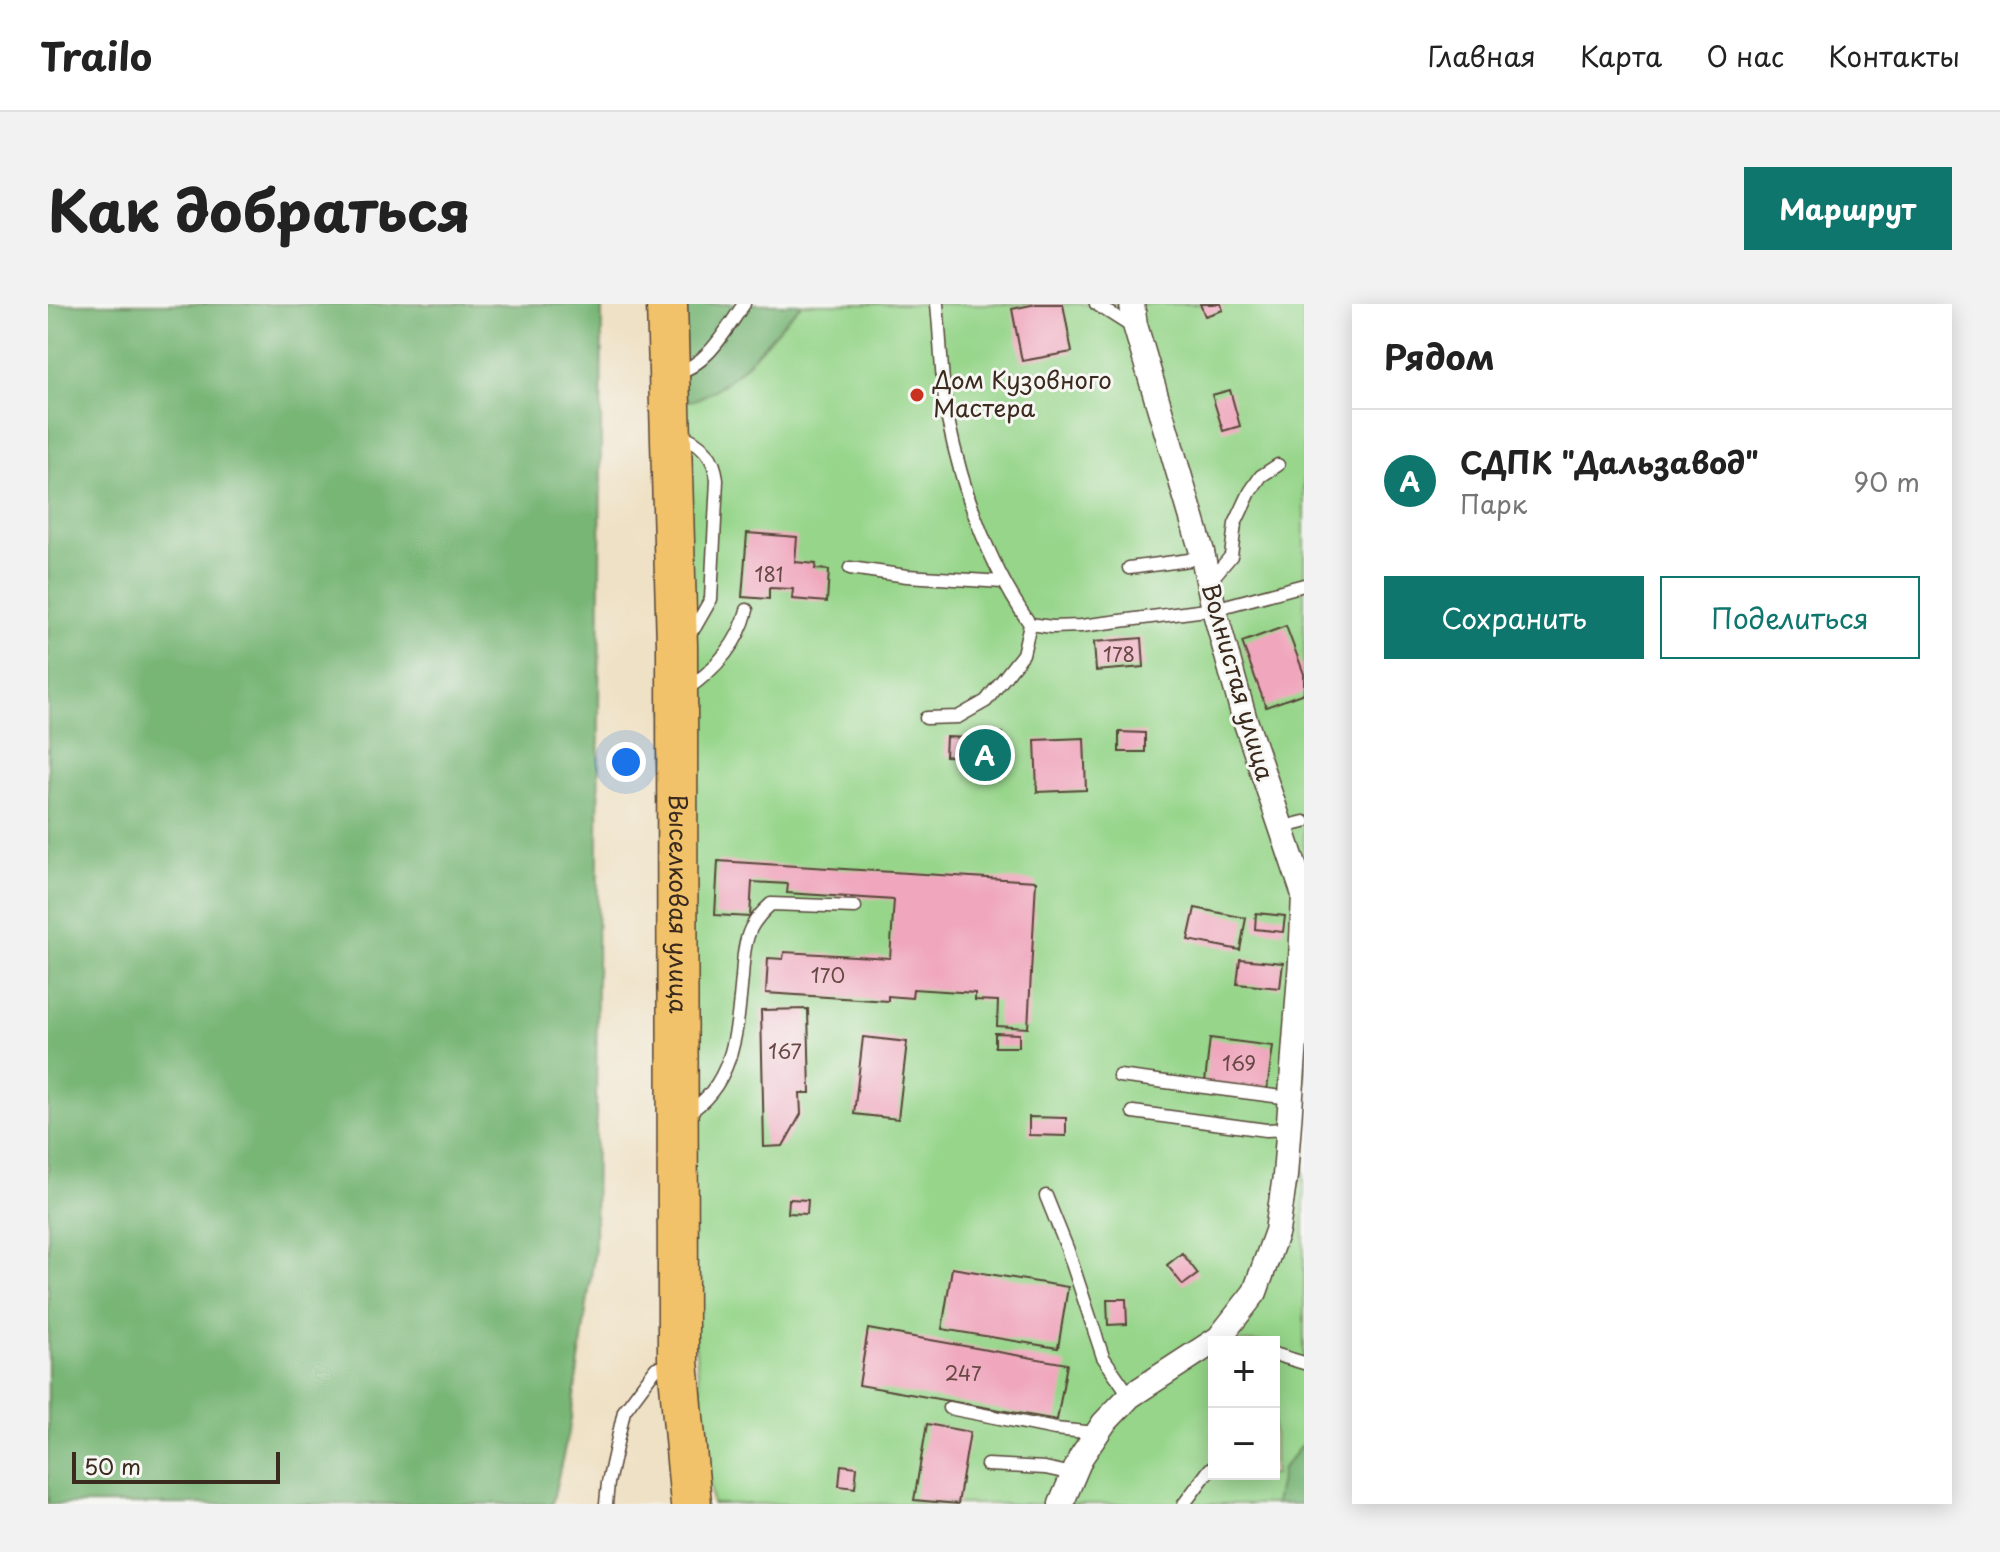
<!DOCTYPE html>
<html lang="ru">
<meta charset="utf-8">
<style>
body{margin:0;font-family:"Playpen Sans",sans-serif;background:#f2f2f2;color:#222}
.controls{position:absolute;right:24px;bottom:24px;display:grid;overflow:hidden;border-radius:0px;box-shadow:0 4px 20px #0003}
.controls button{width:72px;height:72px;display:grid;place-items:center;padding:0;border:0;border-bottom:2px solid #e0e0e0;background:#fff;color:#222;font:40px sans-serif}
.scale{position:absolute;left:24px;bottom:20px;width:208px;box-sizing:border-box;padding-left:8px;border:4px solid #3b2a1e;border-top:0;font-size:22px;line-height:28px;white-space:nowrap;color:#3b2a1e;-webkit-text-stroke:6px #f6f6f2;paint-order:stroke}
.you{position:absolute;left:578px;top:458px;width:28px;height:28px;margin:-20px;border:6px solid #fff;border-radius:50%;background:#1a73e8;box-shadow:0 0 0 12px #1a73e833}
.badge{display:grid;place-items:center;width:52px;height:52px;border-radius:50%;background:#0f766e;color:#fff;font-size:26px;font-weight:700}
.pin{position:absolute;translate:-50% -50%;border:4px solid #fff;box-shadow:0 2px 8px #0006}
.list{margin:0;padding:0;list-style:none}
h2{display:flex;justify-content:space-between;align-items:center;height:104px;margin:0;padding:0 32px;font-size:34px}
h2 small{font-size:26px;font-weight:400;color:#767676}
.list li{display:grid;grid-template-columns:52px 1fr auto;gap:24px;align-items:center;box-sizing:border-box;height:144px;padding:0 32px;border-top:2px solid #e0e0e0}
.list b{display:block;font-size:30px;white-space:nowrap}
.list p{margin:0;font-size:26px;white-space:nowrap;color:#767676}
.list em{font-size:26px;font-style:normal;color:#767676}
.actions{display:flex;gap:16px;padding:24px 32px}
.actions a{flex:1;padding:18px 0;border:2px solid #0f766e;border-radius:0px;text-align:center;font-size:28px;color:#0f766e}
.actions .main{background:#0f766e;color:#fff}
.map{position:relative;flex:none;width:1256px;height:1200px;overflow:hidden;border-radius:0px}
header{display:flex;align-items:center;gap:48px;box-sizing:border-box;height:112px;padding:0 40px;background:#fff;border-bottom:2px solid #e0e0e0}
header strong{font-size:38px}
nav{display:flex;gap:44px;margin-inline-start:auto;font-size:28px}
.intro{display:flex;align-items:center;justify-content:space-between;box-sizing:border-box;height:192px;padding:0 48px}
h1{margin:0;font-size:56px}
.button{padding:20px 36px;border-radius:0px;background:#0f766e;color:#fff;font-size:28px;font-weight:700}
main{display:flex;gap:48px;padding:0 48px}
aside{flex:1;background:#fff;border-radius:0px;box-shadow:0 4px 20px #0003}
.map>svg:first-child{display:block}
</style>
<header>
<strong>Trailo</strong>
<nav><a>Главная</a><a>Карта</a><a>О нас</a><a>Контакты</a></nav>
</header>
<div class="intro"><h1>Как добраться</h1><a class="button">Маршрут</a></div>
<main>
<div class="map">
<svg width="1256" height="1200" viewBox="0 0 1256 1200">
<rect width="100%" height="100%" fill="#f6f6f2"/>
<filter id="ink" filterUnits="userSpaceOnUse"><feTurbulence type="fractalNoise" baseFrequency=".0125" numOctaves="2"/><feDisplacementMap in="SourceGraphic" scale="16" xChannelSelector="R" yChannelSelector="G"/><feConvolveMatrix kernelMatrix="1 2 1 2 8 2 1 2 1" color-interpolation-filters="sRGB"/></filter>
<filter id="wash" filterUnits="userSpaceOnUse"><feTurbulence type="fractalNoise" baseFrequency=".006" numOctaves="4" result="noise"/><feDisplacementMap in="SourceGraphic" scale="32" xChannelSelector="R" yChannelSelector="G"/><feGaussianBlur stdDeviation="1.8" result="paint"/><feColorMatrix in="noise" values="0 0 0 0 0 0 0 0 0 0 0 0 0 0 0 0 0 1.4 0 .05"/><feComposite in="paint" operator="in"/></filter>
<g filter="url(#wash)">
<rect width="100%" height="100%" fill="#efe1c5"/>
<!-- green -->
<path fill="#96d58a" stroke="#688054" stroke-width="2" fill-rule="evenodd" d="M 611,0 L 1256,0 L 1256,1200 L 664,1200 L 625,832 ZM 1166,1038 L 1226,1038 L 1226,1170 L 1166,1170 Z"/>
<!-- forest -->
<path fill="#78b676" stroke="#5a704a" stroke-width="2" d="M 0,0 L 554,0 L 547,944 L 522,1121 L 504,1200 L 0,1200 Z
M 635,0 L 754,0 C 720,32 690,82 643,97 L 633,90 Z
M 1256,1138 L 1256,1200 L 1227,1200 L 1234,1165 Z"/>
<g id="blocks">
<!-- building -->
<path fill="#f0a7be" d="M 988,0 L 1015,0 L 1024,48 L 974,57 L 964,5 Z
M 1152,0 L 1173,0 L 1175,6 L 1157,12 Z
M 1182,86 L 1192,122 L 1175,127 L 1164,91 Z
M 699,229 L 749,233 L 747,258 L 768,260 L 767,265 L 781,266 L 779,298 L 744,295 L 745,285 L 721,284 L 721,295 L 694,293 Z
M 1238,322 L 1256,370 L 1256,389 L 1218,403 L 1194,338 Z
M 1094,334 L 1096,363 L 1048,367 L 1046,338 Z
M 1071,428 L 1097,429 L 1097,448 L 1071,448 Z
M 930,429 L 954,429 L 955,457 L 931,458 Z
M 898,433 L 924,434 L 923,453 L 897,452 Z
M 1036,434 L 1038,486 L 989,488 L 987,436 Z
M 670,557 L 988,577 L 980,724 L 949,722 L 950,697 L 927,696 L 927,689 L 865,685 L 864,694 L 840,692 L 840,697 L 718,689 L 720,654 L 735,655 L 736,648 L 842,654 L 846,596 L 739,589 L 740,580 L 704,578 L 702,613 L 667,611 Z
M 1147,604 L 1198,614 L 1192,646 L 1140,636 Z
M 1208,609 L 1237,612 L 1235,628 L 1207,625 Z
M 1192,655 L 1235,659 L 1232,684 L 1189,680 Z
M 760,705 L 762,789 L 752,789 L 753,810 L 735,842 L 716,843 L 713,706 Z
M 947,729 L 971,730 L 971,743 L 947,743 Z
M 815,733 L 859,738 L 850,815 L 806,810 Z
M 1162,734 L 1225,742 L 1219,786 L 1157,778 Z
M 981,813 L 1018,814 L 1018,832 L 981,831 Z
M 741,895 L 760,896 L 759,910 L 740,909 Z
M 1134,949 L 1150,970 L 1135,981 L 1119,961 Z
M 904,964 L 1020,983 L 1010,1044 L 894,1025 Z
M 1059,995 L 1078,995 L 1079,1020 L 1060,1021 Z
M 820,1025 L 1019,1060 L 1009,1116 L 811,1081 Z
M 879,1120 L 922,1128 L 910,1200 L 866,1196 Z
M 793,1161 L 809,1163 L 807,1184 L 791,1182 Z"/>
</g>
</g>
<g filter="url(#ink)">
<use href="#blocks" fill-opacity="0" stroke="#564537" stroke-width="2"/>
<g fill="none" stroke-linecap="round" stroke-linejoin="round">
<defs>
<path id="lane" d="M 889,0 C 893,38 893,79 900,116 C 915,188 940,260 982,320 L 1004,323 L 1033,322 L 1166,305 L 1256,281
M 1048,0 L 1078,19 L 1087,21
M 626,70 C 660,61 677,27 696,0
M 629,129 C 651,137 667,151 669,176 L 663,295 L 647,323 L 639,331
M 802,264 L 859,272 L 955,278
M 1081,264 L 1141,256 L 1154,248
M 1161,278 L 1183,252 L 1187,220 L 1202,188 L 1213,172 L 1230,161
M 636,387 C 666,367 690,342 699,306
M 878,414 L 910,413 L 938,397 L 975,350 L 982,320
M 1232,524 L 1256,518
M 1071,772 L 1242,794
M 1085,808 L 1218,826 L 1240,825
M 637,811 C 687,781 689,725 694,673 C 695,658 696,638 703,624 C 708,615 715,607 723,600 L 807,603
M 998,892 L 1019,944 L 1055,1053 L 1082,1092
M 1226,1050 L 1256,1059
M 901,1104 L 1007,1125 L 1048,1129
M 939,1161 L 997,1164 L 1025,1170
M 558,1200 L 560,1179 L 576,1107 L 608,1064
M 1136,1200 L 1162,1165"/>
<path id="street" d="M 1013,1200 L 1033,1153 L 1056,1119 L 1082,1092 L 1171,1034 L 1207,988 L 1229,927 L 1237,872 L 1253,657 L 1256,591 L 1196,413 L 1166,305 L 1154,248 L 1087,21 L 1084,0"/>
<g id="primary">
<path id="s1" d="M 619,0 L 629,341 L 630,1058 L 643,1200"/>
</g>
</defs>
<!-- lane casing -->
<use href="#lane" stroke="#564537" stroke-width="15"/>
<!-- street casing -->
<use href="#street" stroke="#564537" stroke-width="27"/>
<!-- primary casing -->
<use href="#primary" stroke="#564537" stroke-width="43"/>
<!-- lane -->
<use href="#lane" stroke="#fff" stroke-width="12"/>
<!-- street -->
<use href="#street" stroke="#fff" stroke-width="24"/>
<!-- primary -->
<use href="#primary" stroke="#f2c26a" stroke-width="40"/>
</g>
</g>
<!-- markers -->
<circle fill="#c8321e" stroke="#f6f6f2" stroke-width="3" cx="869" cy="91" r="8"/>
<g text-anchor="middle" stroke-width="6" stroke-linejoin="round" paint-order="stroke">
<!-- number labels -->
<g font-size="20" fill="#684946">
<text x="721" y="278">181</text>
<text x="1071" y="358">178</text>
<text x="780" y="679">170</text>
<text x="737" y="755">167</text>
<text x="1191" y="767">169</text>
<text x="915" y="1077">247</text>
</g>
<!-- poi labels -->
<g font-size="24" fill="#3b2a1e" stroke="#f6f6f2" text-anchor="start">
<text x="885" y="85">Дом Кузовного<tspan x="885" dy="28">Мастера</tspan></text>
</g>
<!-- street labels -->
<g font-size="24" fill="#3b2a1e" stroke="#f6f6f2">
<text transform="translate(1189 378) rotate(74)" y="8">Волнистая улица</text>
<text dy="8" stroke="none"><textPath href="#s1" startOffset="600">Выселковая улица</textPath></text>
</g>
</g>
</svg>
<div class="controls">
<button>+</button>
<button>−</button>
</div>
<div class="scale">50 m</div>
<div class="you"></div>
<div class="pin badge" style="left:937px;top:451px">A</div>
</div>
<aside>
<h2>Рядом<small></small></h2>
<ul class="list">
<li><span class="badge">A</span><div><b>СДПК &quot;Дальзавод&quot;</b><p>Парк</p></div><em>90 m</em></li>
</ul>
<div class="actions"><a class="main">Сохранить</a><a>Поделиться</a></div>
</aside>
</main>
